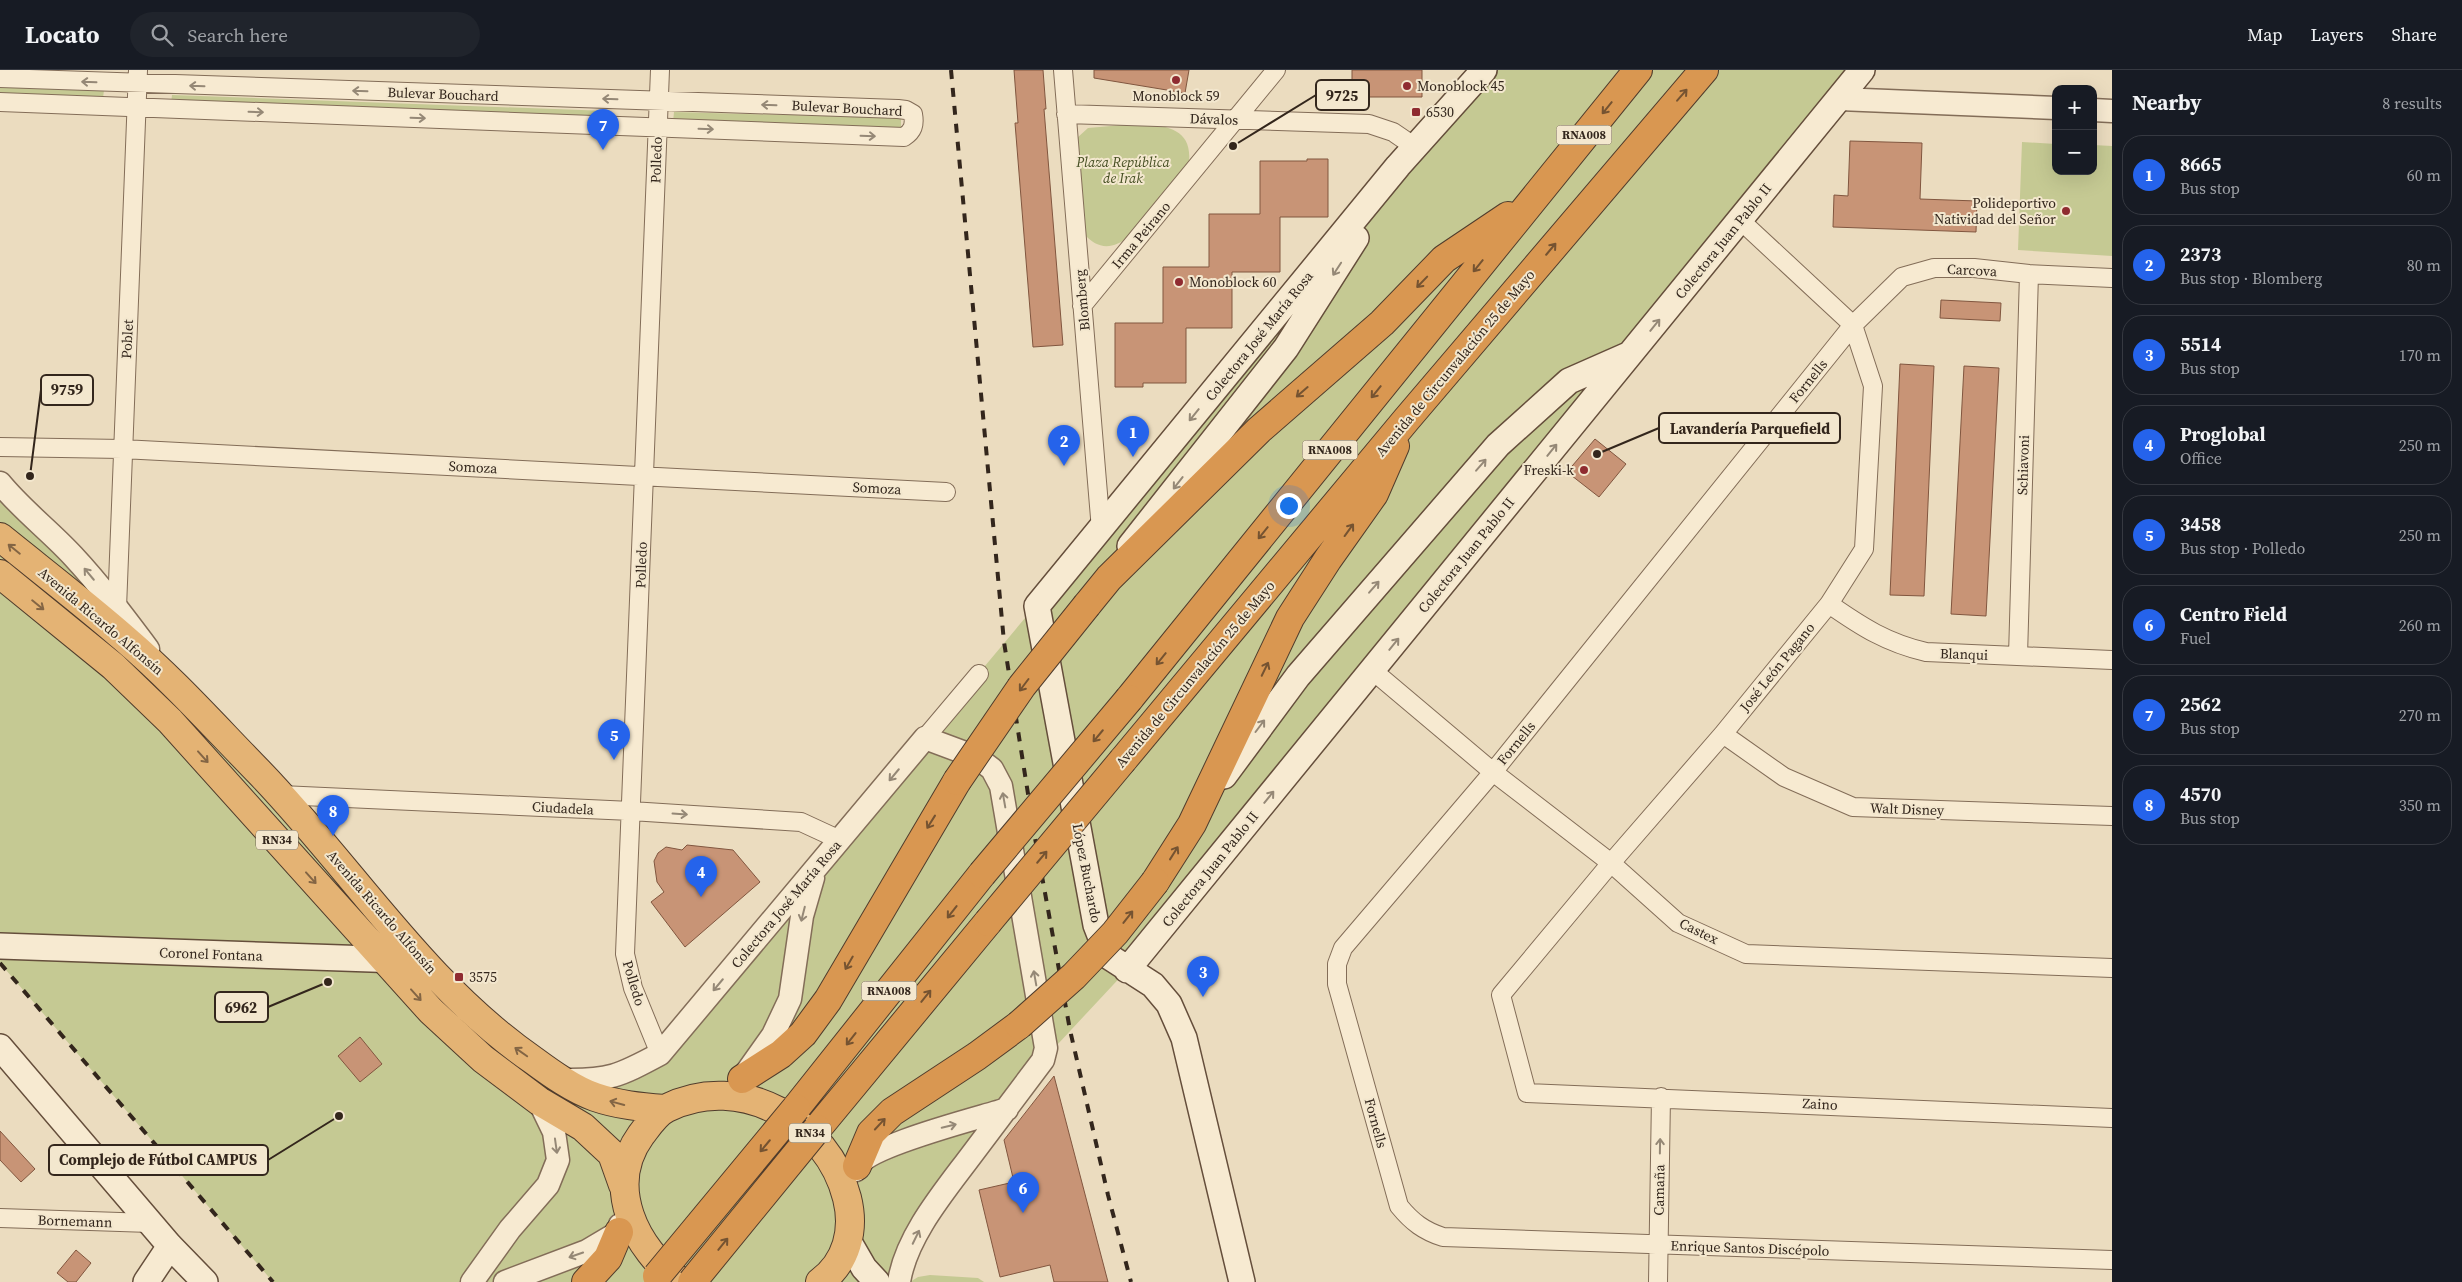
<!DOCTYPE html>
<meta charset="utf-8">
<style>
body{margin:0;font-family:"Source Serif 4",serif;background:#20242c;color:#f1f3f6}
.controls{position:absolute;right:15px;top:15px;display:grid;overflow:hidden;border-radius:10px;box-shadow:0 5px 20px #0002}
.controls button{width:45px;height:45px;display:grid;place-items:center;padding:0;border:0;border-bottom:1px solid #363941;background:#171b24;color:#f1f3f6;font:25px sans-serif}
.you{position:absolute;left:1288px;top:435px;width:18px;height:18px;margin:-12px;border:4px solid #fff;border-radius:50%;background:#1a73e8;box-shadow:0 0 0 8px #1a73e833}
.badge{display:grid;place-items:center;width:32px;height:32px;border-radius:50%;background:#2563eb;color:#fff;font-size:16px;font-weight:700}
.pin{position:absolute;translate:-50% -41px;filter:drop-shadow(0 1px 2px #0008)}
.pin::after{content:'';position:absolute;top:26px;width:18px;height:15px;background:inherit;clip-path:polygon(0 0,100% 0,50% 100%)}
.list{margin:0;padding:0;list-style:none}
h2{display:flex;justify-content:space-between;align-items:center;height:65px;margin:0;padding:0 20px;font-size:21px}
h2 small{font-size:16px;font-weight:400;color:#9ea1a6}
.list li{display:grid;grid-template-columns:32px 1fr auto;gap:15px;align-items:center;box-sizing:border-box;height:80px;margin:0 10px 10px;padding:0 10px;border:1px solid #363941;border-radius:20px}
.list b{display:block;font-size:19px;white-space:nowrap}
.list p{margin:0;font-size:16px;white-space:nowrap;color:#9ea1a6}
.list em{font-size:16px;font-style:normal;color:#9ea1a6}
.icon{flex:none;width:28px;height:28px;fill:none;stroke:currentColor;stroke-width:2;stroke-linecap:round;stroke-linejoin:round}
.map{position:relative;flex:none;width:2112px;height:1212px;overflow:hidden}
header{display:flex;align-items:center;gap:30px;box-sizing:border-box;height:70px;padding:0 25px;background:#171b24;border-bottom:1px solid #363941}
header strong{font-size:24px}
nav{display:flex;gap:28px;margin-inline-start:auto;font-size:18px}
.search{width:350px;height:45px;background:#20242c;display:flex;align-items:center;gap:12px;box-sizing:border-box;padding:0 18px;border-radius:28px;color:#9ea1a6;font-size:19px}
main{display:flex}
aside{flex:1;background:#171b24}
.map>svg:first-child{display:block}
</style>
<header>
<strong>Locato</strong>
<div class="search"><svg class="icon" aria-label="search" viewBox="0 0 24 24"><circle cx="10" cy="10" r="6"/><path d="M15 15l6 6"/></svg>Search here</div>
<nav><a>Map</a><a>Layers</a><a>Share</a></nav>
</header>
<main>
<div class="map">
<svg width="2112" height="1212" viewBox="0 0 2112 1212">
<rect width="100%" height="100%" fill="#ebdcbf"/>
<!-- green -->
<path fill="#c5c993" d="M 1484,0 L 1862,0 L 1127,900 L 1043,990 L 989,1062 L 899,1212 L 273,1212 L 0,893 L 0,413 L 422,891 L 384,889 L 539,1031 L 561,1010 L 660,984 Z
M 0,15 L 104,20 L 103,28 L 0,24 Z
M 172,25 L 608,41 L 608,49 L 171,34 Z
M 674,42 L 901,48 L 901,59 L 673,52 Z
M 1145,53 C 1171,57 1192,61 1189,92 L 1130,166 C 1112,180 1098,180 1083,163 L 1077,68 L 1088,58 Z
M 2022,72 L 2056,74 L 2056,101 L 2093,101 L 2093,75 L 2112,76 L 2112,186 L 2018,180 Z
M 930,1205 L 978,1208 L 984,1212 L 910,1212 L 918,1207 Z"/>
<!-- building -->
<path fill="#c89476" stroke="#81563f" d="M 1014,0 L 1043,0 L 1046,39 L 1044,39 L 1063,275 L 1033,277 L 1015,53 L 1018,53 Z
M 1094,0 L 1189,0 L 1185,23 L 1094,8 Z
M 1352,0 L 1422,0 L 1422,27 L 1352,27 Z
M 1850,71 L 1922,73 L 1920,129 L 1977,131 L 1976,162 L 1833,157 L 1834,125 L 1848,126 Z
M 1307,89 L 1328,89 L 1328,147 L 1280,147 L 1280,202 L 1232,202 L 1232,258 L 1186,258 L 1186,313 L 1143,313 L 1143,317 L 1115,317 L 1115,253 L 1163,253 L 1163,197 L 1209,197 L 1209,144 L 1260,144 L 1260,91 L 1307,91 Z
M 1941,230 L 2001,233 L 2000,251 L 1940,248 Z
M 1900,294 L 1934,296 L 1924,526 L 1890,525 Z
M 1964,296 L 1999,298 L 1986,546 L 1951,544 Z
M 1595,369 L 1626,394 L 1599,427 L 1567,402 Z
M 687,775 L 733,780 L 760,812 L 685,877 L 651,832 L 664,822 L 657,812 L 654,791 L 658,783 L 666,777 L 682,780 Z
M 360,967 L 382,994 L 360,1012 L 338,986 Z
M 1054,1006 L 1108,1212 L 1054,1212 L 1050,1195 L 1000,1207 L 979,1120 L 1014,1112 L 1004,1070 Z
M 0,1061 L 35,1099 L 21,1112 L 0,1090 Z
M 76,1180 L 91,1193 L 76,1212 L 68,1212 L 57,1203 Z"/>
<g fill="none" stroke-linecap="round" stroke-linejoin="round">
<defs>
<path id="minor" d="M 660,0 L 625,884 L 633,918 L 660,984
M 1063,0 L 1101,460
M 0,8 L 898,39 L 906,40 L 913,44 C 915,55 913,61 904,67 L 0,32
M 1066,44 L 1369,54 L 1393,62 L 1415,77
M 1740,150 L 1853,255 L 1873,316 L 1864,479 L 1829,534 L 1723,664 L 1611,793 L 1501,925 L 1527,1023 L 2112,1048
M 2112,208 L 2029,204 L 1974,198 L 1934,198 L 1902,207 L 1853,255 L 1493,702 L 1343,878 L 1337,894 L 1337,914 L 1399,1136 C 1412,1152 1424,1161 1443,1167 L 2112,1190
M 1082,236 L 1276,0
M 0,377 L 122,379 L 946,422
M 1829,534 C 1862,557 1887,573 1926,582 L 2112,590
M 117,538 L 138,0
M 2018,586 L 2029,204
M 1372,600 L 1493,702 L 1611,793 L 1678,853 L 1746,884 L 2112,898
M 1723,664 L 1784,707 L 1853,737 L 2112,746
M 925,668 L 979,604
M 281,725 L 631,741 L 801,752 L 840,770
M 0,1148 L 150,1153
M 1658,1212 L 1661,1027"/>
<path id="tertiary" d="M 1839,29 L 2056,38
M 2093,40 L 2112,41
M 0,413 C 22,440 50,461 73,486 C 100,515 124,547 148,579
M 746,1003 L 773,965 L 790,929 L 802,846 L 813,808
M 562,1010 C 609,1011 619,1006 660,984 L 925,668 L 976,687 L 992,699 L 1001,716 L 1046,978 L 1043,990 C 1019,1022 994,1055 970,1087 C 943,1123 906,1167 899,1212
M 856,1100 C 863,1076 980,1048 1007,1039
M 472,1212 L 510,1159 L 548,1115 L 558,1090 L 554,1062 L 539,1031
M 505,1212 L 587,1181 L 619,1162 L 620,1155"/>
<path id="secondary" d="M 1130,476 L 1286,278 L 1356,168
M 1224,706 L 1298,606 L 1498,375 L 1569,311 L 1628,285
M 0,876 L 400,890
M 1127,900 L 1862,0
M 0,977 L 170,1176 L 205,1212
M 849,1172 L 864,1198 L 877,1212
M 146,1212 L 170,1176
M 1242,1212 L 1184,968 L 1169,934 L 1153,915 L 1108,886 L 1096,855 L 1037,536 L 1398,96 L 1484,0"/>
<path id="trunk" d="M 0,467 C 42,501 85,534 125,569 C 173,610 215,657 259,702 C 351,797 423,914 533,990 C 552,1004 573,1019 595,1027 C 618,1035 641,1037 665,1039
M 0,504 L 113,596 L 170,651 L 431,941 L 483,989 L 539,1031 L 583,1057 L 612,1084 L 623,1115
M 681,1212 C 635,1179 604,1116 641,1065 C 648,1056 656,1043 667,1038 C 741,1001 828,1052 847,1128 C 855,1160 847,1192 820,1212"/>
<path id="motorway" d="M 1087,535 L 1109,508 L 1259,360 L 1382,253 L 1444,189 L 1508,146
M 1129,629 L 1638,0
M 1123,690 L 1406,350 L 1704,0
M 1155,812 L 1192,754 L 1290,548 L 1328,489 L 1374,424 L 1395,376
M 742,1009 L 781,984 L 803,964 L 828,930 L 957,711
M 796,1038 L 982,804
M 817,1059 L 988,852
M 857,1096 L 871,1063 L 892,1042 L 977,986 L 1019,955
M 586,1212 L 608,1188 L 619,1162"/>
</defs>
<!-- minor casing -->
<use href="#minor" stroke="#836d58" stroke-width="20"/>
<!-- tertiary casing -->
<use href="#tertiary" stroke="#836d58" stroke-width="25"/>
<!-- secondary casing -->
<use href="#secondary" stroke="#654e3b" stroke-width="28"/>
<!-- trunk casing -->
<use href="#trunk" stroke="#503c2c" stroke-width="30"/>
<!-- motorway casing -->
<use href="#motorway" stroke="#503c2c" stroke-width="30"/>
<!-- minor -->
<use href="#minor" stroke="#f7ead1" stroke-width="18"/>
<!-- tertiary -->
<use href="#tertiary" stroke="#f7ead1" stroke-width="22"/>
<!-- secondary -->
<use href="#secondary" stroke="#f7ead1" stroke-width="25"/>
<!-- trunk -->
<use href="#trunk" stroke="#e4b374" stroke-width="28"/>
<!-- motorway -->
<use href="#motorway" stroke="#d99751" stroke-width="28"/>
<!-- rail -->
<path stroke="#33261c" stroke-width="4" stroke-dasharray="9 9" stroke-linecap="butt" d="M 951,0 L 1004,572 L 1035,768 L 1070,960 L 1108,1125 L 1131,1212
M 0,893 L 273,1212"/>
<defs>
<path id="motorway-bridge" d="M 957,711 L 1022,616 L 1087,535
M 982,804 L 1129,629
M 988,852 L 1123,690
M 1019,955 L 1074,906 L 1115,863 L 1155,812
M 657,1206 L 796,1038
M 692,1212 L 817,1059"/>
</defs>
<!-- motorway-bridge casing -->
<use href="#motorway-bridge" stroke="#503c2c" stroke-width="30" stroke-linecap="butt"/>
<!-- motorway-bridge -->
<use href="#motorway-bridge" stroke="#d99751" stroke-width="28"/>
</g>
<!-- one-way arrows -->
<defs><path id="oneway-shaft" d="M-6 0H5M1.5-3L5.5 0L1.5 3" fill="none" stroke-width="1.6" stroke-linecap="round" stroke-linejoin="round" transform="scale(1.25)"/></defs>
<g stroke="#958876">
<use href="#oneway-shaft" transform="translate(89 12) rotate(-178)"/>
<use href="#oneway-shaft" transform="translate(197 16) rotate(-178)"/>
<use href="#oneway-shaft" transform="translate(360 21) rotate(-178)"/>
<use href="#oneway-shaft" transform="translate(610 29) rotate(-178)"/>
<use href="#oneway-shaft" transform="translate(769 35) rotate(-178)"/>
<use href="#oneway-shaft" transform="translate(256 42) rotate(2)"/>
<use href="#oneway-shaft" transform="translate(418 48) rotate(2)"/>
<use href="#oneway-shaft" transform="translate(706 59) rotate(2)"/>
<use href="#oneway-shaft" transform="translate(868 66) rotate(2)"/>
<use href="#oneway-shaft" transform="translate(1337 199) rotate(123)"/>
<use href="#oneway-shaft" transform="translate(1655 255) rotate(-51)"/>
<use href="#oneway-shaft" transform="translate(1194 345) rotate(129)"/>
<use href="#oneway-shaft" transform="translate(1552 380) rotate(-51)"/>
<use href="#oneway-shaft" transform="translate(1481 395) rotate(-49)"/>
<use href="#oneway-shaft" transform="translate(1178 413) rotate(128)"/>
<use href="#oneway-shaft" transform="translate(89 504) rotate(-130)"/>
<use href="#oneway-shaft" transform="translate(1374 517) rotate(-49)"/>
<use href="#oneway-shaft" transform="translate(1394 574) rotate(-51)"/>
<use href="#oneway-shaft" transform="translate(1260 656) rotate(-53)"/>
<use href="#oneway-shaft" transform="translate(894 705) rotate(130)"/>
<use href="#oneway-shaft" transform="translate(1269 727) rotate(-51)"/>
<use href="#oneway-shaft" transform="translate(1004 730) rotate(-100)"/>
<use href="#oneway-shaft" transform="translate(680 744) rotate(4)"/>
<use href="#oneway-shaft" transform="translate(803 844) rotate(104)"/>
<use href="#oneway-shaft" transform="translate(1035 908) rotate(-100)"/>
<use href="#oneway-shaft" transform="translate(718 915) rotate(130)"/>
<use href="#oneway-shaft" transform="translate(949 1056) rotate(-13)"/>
<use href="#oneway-shaft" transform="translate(556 1076) rotate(82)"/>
<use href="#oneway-shaft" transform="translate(1660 1076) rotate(-89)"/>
<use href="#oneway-shaft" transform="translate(916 1167) rotate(-64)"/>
<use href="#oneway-shaft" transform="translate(576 1185) rotate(161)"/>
</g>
<g stroke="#755331">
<use href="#oneway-shaft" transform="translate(1682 25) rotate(-49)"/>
<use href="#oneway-shaft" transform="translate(1607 38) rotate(129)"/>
<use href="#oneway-shaft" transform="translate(1551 179) rotate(-50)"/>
<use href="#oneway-shaft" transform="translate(1478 196) rotate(129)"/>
<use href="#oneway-shaft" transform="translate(1422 212) rotate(134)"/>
<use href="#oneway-shaft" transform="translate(1302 322) rotate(139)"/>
<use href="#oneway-shaft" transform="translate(1376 322) rotate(129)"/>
<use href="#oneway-shaft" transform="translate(1349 460) rotate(-54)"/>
<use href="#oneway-shaft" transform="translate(1263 463) rotate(129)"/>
<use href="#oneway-shaft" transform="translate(1161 589) rotate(129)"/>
<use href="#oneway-shaft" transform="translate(1265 599) rotate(-64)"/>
<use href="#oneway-shaft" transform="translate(1024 615) rotate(127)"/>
<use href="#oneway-shaft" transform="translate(1098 666) rotate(130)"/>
<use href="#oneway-shaft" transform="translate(931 752) rotate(122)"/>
<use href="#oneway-shaft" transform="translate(1174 783) rotate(-58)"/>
<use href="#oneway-shaft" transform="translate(1042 787) rotate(-50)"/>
<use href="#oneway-shaft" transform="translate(952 842) rotate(128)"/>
<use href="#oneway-shaft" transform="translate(1128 847) rotate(-52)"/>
<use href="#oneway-shaft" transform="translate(849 893) rotate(120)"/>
<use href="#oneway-shaft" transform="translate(926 926) rotate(-51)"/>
<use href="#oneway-shaft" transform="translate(851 969) rotate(128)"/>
<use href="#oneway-shaft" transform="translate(880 1054) rotate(-47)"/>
<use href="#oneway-shaft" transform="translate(765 1076) rotate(130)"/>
<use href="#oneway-shaft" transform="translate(723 1174) rotate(-51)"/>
</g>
<g stroke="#836544">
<use href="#oneway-shaft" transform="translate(14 479) rotate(-141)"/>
<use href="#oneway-shaft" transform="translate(38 535) rotate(39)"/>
<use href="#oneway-shaft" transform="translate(203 687) rotate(48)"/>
<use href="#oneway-shaft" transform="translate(311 808) rotate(48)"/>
<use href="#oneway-shaft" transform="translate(416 925) rotate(48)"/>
<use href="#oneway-shaft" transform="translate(521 982) rotate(-145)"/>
<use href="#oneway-shaft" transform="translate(617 1033) rotate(-165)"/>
</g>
<!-- markers -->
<g fill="#8f2b30" stroke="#f3e7ce" stroke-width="2">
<circle cx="1176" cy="10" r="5"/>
<circle cx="1407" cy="16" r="5"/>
<rect x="1411" y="37" width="10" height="10" rx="2.5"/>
<circle cx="2066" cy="141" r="5"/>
<circle cx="1179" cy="212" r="5"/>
<circle cx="1584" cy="400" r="5"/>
<rect x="454" y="902" width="10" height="10" rx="2.5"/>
</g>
<g text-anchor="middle" stroke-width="4" stroke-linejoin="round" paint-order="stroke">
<!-- shield labels -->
<g fill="#f3e7ce" stroke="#6d6051" stroke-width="1">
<rect x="1556.5" y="55.5" width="55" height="19" rx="4"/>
<rect x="1302.5" y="370.5" width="55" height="19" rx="4"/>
<rect x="256" y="760.5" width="42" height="19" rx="4"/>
<rect x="861.5" y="911.5" width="55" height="19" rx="4"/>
<rect x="789" y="1053.5" width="42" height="19" rx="4"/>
</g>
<g font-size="12" font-weight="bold" fill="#33261c">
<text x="1584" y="69">RNA008</text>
<text x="1330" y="384">RNA008</text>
<text x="277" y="774">RN34</text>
<text x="889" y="925">RNA008</text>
<text x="810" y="1067">RN34</text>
</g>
<!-- poi labels -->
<g font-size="14" fill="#33261c" stroke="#f3e7ce" text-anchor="start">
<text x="1417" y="21">Monoblock 45</text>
<text x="1176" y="31" text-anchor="middle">Monoblock 59</text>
<text x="1426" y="47">6530</text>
<text x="2056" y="138" text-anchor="end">Polideportivo<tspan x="2056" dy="16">Natividad del Señor</tspan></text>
<text x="1189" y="217">Monoblock 60</text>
<text x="1574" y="405" text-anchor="end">Freski-k</text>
<text x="469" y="912">3575</text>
</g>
<!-- street labels -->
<g font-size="14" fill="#33261c" stroke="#f3e7ce">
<text transform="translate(443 24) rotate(2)" y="5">Bulevar Bouchard</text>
<text transform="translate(847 38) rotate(3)" y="5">Bulevar Bouchard</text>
<text transform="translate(1214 49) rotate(2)" y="5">Dávalos</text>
<text transform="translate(656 90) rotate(-88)" y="5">Polledo</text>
<text transform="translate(1141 165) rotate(-50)" y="5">Irma Peirano</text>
<text transform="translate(1723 171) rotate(-51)" y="5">Colectora Juan Pablo II</text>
<text transform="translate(1972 200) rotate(3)" y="5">Carcova</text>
<text transform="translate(1082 230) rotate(-95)" y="5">Blomberg</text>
<text transform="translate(1259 266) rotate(-51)" y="5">Colectora José María Rosa</text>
<text transform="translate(127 269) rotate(-87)" y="5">Poblet</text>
<text transform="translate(1455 293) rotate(-50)" y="5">Avenida de Circunvalación 25 de Mayo</text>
<text transform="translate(1808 311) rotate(-51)" y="5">Fornells</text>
<text transform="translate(2023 395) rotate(-88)" y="5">Schiavoni</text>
<text transform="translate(473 397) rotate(3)" y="5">Somoza</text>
<text transform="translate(877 418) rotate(3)" y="5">Somoza</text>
<text transform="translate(1466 485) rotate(-51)" y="5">Colectora Juan Pablo II</text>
<text transform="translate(641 495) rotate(-88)" y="5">Polledo</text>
<text transform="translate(101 551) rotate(40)" y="5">Avenida Ricardo Alfonsín</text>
<text transform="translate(1964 584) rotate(2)" y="5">Blanqui</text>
<text transform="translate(1777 597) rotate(-51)" y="5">José León Pagano</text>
<text transform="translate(1195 604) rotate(-50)" y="5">Avenida de Circunvalación 25 de Mayo</text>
<text transform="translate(1516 673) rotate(-51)" y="5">Fornells</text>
<text transform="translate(563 738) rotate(3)" y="5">Ciudadela</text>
<text transform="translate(1907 739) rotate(2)" y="5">Walt Disney</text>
<text transform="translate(1210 799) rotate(-51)" y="5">Colectora Juan Pablo II</text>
<text transform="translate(1087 803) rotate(79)" y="5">López Buchardo</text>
<text transform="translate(786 834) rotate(-50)" y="5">Colectora José María Rosa</text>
<text transform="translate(382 842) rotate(49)" y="5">Avenida Ricardo Alfonsín</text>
<text transform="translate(1699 861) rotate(26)" y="5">Castex</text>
<text transform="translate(211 884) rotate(2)" y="5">Coronel Fontana</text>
<text transform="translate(634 913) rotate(73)" y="5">Polledo</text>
<text transform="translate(1820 1034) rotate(3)" y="5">Zaino</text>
<text transform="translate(1376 1053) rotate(75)" y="5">Fornells</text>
<text transform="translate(1659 1120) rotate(-89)" y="5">Camaña</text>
<text transform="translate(75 1151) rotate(2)" y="5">Bornemann</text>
<text transform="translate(1750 1178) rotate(2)" y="5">Enrique Santos Discépolo</text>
</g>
<!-- park labels -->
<g font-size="14" font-style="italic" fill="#464f23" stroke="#f3e7ce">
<text x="1123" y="97">Plaza República<tspan x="1123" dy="16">de Irak</tspan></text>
</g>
</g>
<!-- callouts -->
<path fill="none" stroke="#33261c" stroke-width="2" d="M1233 76L1316 25M30 406L41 320M1597 384L1659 358M328 912L268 937M339 1046L268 1090"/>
<g fill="#33261c" stroke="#f3e7ce" stroke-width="2">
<circle cx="1233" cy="76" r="5"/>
<circle cx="30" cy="406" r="5"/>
<circle cx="1597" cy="384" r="5"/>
<circle cx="328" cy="912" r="5"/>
<circle cx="339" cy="1046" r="5"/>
</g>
<g fill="#f3e7ce" stroke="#33261c" stroke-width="2">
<rect x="1316" y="10" width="53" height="30" rx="5"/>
<rect x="41" y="305" width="52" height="30" rx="5"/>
<rect x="1659" y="343" width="181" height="30" rx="5"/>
<rect x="215" y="922" width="53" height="30" rx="5"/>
<rect x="49" y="1075" width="219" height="30" rx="5"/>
</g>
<g font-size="15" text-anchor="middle" font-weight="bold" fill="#33261c">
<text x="1342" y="31">9725</text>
<text x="67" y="325">9759</text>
<text x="1750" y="364">Lavandería Parquefield</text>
<text x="241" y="943">6962</text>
<text x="158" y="1095">Complejo de Fútbol CAMPUS</text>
</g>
</svg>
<div class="controls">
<button>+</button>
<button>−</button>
</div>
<div class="you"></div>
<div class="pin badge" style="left:1133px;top:387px">1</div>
<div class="pin badge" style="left:1064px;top:396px">2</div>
<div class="pin badge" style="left:1203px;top:927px">3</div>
<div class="pin badge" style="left:701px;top:827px">4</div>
<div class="pin badge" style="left:614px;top:690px">5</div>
<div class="pin badge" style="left:1023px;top:1143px">6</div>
<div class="pin badge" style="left:603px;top:80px">7</div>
<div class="pin badge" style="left:333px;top:766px">8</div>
</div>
<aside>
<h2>Nearby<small>8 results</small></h2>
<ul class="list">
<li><span class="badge">1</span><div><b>8665</b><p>Bus stop</p></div><em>60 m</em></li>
<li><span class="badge">2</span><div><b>2373</b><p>Bus stop · Blomberg</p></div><em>80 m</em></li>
<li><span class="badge">3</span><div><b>5514</b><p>Bus stop</p></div><em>170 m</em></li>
<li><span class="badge">4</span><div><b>Proglobal</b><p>Office</p></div><em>250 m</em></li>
<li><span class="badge">5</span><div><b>3458</b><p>Bus stop · Polledo</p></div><em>250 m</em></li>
<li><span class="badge">6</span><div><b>Centro Field</b><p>Fuel</p></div><em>260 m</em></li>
<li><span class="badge">7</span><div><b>2562</b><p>Bus stop</p></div><em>270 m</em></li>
<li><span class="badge">8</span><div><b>4570</b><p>Bus stop</p></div><em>350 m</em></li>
</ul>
</aside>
</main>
